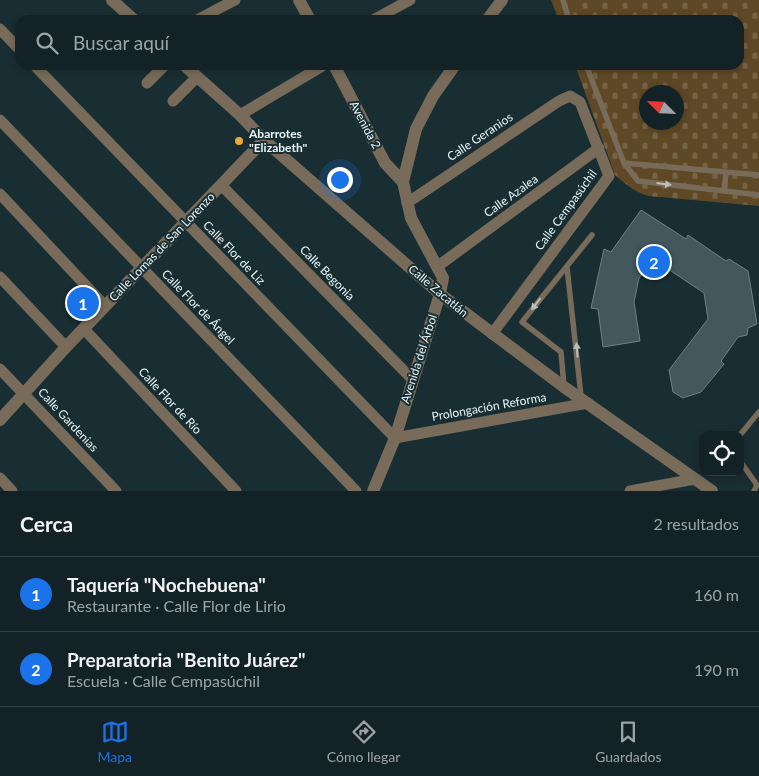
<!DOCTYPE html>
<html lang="es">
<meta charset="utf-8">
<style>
body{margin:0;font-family:Lato,sans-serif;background:#202f32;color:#f1f3f6}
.controls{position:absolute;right:15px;bottom:15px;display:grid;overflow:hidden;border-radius:10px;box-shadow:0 2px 8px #0003}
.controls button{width:45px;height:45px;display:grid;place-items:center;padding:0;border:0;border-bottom:1px solid #323f43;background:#132226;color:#f1f3f6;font:25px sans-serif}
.compass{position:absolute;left:639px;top:85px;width:45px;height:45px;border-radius:50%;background:#132226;box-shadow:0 2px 8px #0003;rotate:294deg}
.you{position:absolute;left:339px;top:179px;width:18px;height:18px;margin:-12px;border:4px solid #fff;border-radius:50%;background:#1a73e8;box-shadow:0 0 0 8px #1a73e833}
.badge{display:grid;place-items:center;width:32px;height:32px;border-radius:50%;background:#1a73e8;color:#fff;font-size:16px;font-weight:700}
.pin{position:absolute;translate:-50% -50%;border:2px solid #fff;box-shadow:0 1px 5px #0006}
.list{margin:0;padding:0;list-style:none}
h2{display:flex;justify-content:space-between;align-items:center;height:65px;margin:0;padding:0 20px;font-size:21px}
h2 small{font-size:16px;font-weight:400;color:#9da4a7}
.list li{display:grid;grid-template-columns:32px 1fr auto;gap:15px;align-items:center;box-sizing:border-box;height:75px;padding:0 20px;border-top:1px solid #323f43}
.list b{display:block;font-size:19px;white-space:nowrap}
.list p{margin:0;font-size:16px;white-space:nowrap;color:#9da4a7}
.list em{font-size:16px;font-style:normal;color:#9da4a7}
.icon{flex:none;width:28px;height:28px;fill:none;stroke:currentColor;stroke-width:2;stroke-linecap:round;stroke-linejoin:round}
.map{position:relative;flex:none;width:759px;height:491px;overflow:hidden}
.search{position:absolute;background:#132226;box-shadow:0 2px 8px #0003;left:15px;right:15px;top:15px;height:55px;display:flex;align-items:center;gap:12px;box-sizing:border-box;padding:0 18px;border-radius:15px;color:#9da4a7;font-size:19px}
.sheet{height:215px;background:#132226}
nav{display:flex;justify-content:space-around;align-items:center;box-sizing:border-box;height:70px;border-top:1px solid #323f43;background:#132226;font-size:14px;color:#9da4a7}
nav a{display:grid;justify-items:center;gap:2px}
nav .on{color:#1a73e8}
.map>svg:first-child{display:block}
</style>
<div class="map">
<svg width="759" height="491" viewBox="0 0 759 491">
<defs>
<pattern id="cemetery-stones" width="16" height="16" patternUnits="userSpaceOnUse" patternTransform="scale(1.25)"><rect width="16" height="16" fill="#5f4826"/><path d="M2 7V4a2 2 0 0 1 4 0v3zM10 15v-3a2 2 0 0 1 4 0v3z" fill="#766346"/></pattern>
</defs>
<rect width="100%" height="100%" fill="#192e32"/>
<!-- cemetery -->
<path fill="url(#cemetery-stones)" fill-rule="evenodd" d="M 551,0 L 759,0 L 759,206 L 649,196 C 636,193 624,183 615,175 L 575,65 L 739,65 L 739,20 L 559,20 ZM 646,92 L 676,92 L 676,122 L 646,122 Z"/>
<!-- building -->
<path fill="#42585c" stroke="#6b8286" d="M 641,210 L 686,239 L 688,235 L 726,261 L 729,259 L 748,271 L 757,324 L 748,328 L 747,335 L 738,337 L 721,361 L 724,364 L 701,392 L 683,398 L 673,392 L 669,370 L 708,319 L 704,293 L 653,259 L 639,278 L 634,302 L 640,341 L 603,347 L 598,309 L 591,308 L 604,249 L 611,252 Z"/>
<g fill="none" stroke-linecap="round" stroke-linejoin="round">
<!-- service -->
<path stroke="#786b5a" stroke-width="5.5" d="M 563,0 L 569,20
M 586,65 L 624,163 L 638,181 L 759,195
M 624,163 L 759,175
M 724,191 L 726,173
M 567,267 L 581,396
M 564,386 L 561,352 L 522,322 L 592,235
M 740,435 L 759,412
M 740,461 L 757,485 L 754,491"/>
<!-- minor -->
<path stroke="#786b5a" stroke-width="11" d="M 197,20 L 235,0
M 373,20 L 410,0
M 0,29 L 20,50
M 34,65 L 395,438 L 588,403
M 147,83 L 165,65
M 173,101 L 197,77
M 240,115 L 324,65
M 0,120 L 356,491
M 222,186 L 413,380
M 0,194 L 105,306
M 407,203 L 559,101 L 570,96 L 580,102 L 609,176 L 492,334
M 438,266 L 599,148
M 0,277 L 66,347
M 84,329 L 236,491
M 0,369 L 116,491
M 0,478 L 12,491
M 630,491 L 695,479"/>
<!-- tertiary -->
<path stroke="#786b5a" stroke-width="12" d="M 112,0 L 134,20
M 299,0 L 310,20
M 487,20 L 502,0
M 184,65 L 240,115 L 264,140 L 440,294 L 564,387 L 712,491
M 334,65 L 385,163 L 403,182
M 0,420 L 66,347 L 264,140
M 373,491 L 395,438 L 440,294 L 443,278 L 411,218 L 403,182 L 416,129 L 433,96 L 455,65"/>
</g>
<!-- one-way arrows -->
<defs><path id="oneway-solid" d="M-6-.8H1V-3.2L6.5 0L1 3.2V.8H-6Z" transform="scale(1.25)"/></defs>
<g fill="#bcbeb9">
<use href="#oneway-solid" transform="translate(664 184) rotate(7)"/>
<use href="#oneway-solid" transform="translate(536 304) rotate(127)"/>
<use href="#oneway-solid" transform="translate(577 350) rotate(-94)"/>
</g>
<!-- markers -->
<circle fill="#eca93a" stroke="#192e32" stroke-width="2" cx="239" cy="141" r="5"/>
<g text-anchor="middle" stroke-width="4" stroke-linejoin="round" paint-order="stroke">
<!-- street labels -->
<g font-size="12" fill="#e9f6f8" stroke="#192e32">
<text transform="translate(365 125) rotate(62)" y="4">Avenida 2</text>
<text transform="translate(480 137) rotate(-34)" y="4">Calle Geranios</text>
<text transform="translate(511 196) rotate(-36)" y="4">Calle Azalea</text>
<text transform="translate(566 210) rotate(-54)" y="4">Calle Cempasúchil</text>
<text transform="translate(162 247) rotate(-46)" y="4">Calle Lomas de San Lorenzo</text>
<text transform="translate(234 253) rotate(46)" y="4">Calle Flor de Liz</text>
<text transform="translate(327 273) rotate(45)" y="4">Calle Begonia</text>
<text transform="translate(438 291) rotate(40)" y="4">Calle Zacatlán</text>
<text transform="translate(198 307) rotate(46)" y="4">Calle Flor de Ángel</text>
<text transform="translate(419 359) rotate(-72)" y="4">Avenida del Árbol</text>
<text transform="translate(170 401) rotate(47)" y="4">Calle Flor de Río</text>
<text transform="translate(489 407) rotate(-10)" y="4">Prolongación Reforma</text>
<text transform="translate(68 420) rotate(47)" y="4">Calle Gardenias</text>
</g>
<!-- poi labels -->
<g font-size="12" font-weight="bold" fill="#e9f6f8" stroke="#192e32" text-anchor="start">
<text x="249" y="138">Abarrotes<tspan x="249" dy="14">"Elizabeth"</tspan></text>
</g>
</g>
</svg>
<div class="controls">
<button><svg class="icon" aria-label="locate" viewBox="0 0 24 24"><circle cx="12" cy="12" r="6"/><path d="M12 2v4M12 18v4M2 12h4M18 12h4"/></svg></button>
</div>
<svg class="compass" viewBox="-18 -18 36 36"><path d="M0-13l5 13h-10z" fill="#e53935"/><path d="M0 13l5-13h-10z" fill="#9da4a7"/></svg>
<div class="you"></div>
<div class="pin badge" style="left:83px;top:303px">1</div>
<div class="pin badge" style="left:654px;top:262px">2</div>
<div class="search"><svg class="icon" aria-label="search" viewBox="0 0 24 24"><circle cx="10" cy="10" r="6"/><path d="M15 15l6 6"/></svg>Buscar aquí</div>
</div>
<section class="sheet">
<h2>Cerca<small>2 resultados</small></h2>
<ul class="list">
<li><span class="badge">1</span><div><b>Taquería &quot;Nochebuena&quot;</b><p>Restaurante · Calle Flor de Lirio</p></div><em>160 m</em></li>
<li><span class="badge">2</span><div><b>Preparatoria &quot;Benito Juárez&quot;</b><p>Escuela · Calle Cempasúchil</p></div><em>190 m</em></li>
</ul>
</section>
<nav>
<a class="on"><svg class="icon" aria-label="map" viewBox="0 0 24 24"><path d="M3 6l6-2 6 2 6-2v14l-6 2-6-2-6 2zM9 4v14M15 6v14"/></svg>Mapa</a>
<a><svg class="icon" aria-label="directions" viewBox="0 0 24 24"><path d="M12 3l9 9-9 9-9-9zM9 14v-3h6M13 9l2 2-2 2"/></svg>Cómo llegar</a>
<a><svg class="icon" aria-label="saved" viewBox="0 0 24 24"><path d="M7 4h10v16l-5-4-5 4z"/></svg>Guardados</a>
</nav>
